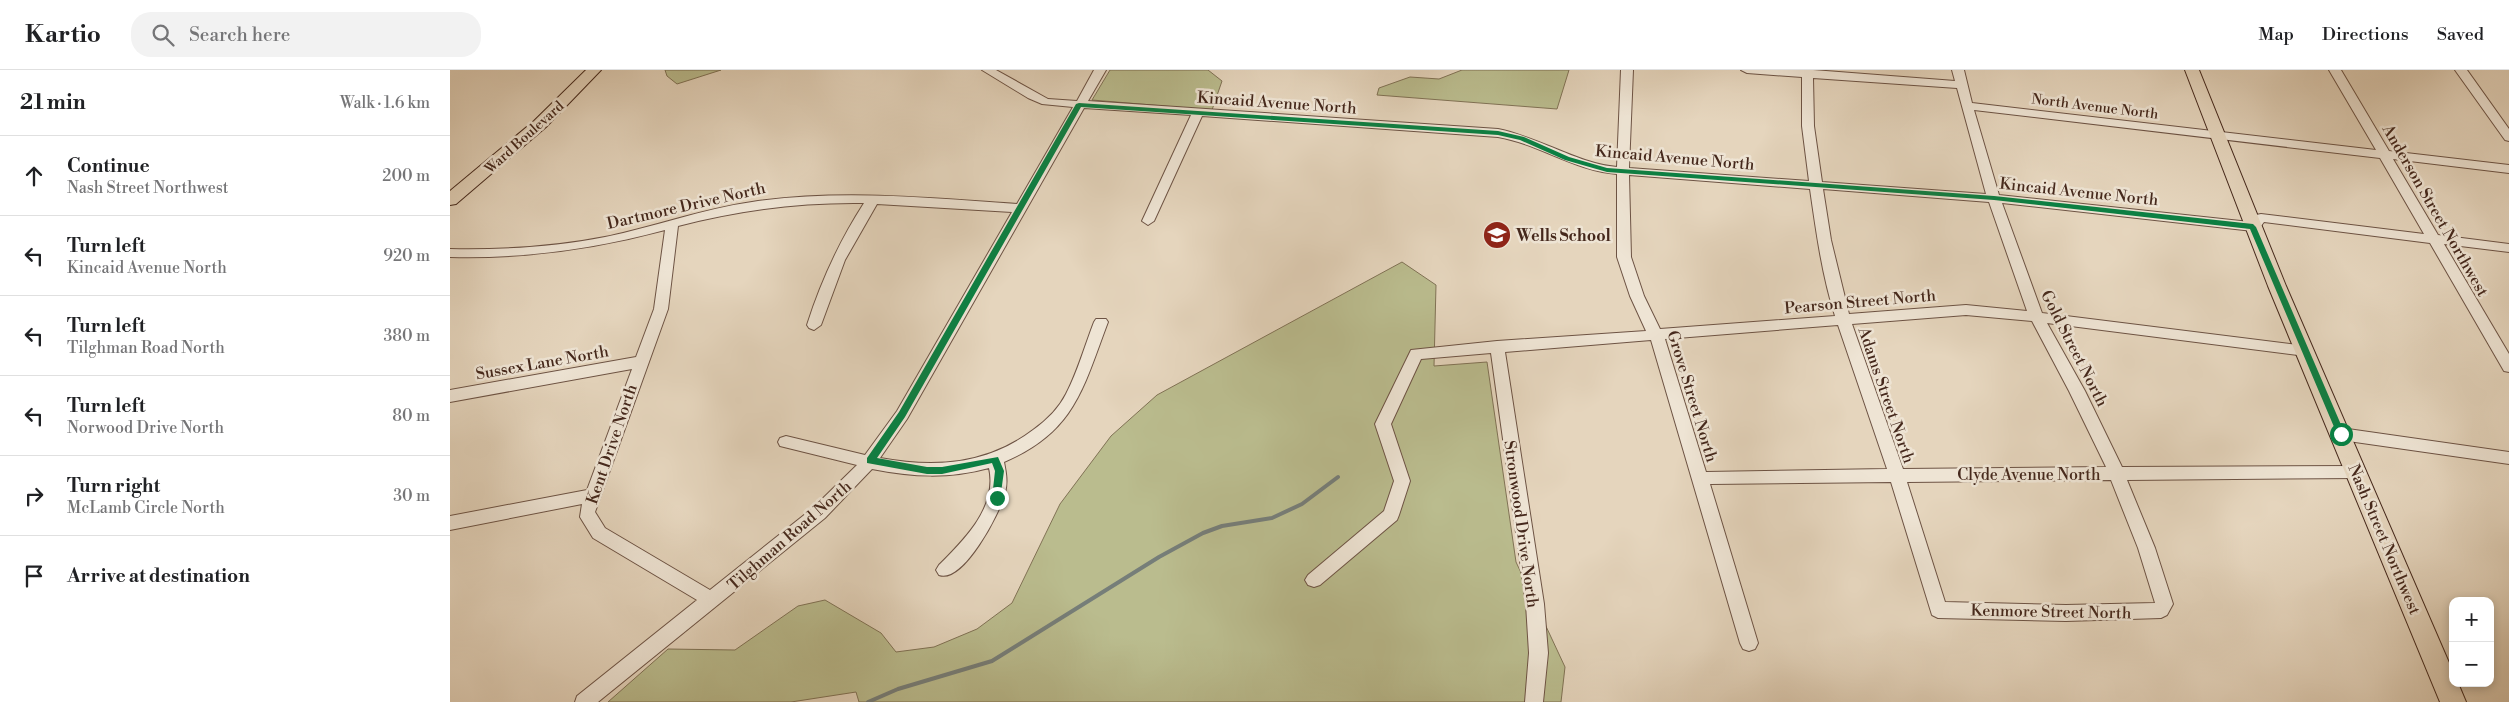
<!DOCTYPE html>
<meta charset="utf-8">
<style>
body{margin:0;font-family:"Libre Bodoni",serif;background:#f2f2f2;color:#202124}
.controls{position:absolute;right:15px;bottom:15px;display:grid;overflow:hidden;border-radius:10px;box-shadow:0 2px 8px #0003}
.controls button{width:45px;height:45px;display:grid;place-items:center;padding:0;border:0;border-bottom:1px solid #e0e0e0;background:#fff;color:#202124;font:25px sans-serif}
.stop{position:absolute;width:15px;height:15px;margin:-11px;border:4px solid #0b8043;border-radius:50%;background:#fff}
.stop.end{background:#0b8043;border-color:#fff;box-shadow:0 1px 5px #0008}
.list{margin:0;padding:0;list-style:none}
h2{display:flex;justify-content:space-between;align-items:center;height:65px;margin:0;padding:0 20px;font-size:21px}
h2 small{font-size:16px;font-weight:400;color:#757577}
.list li{display:grid;grid-template-columns:32px 1fr auto;gap:15px;align-items:center;box-sizing:border-box;height:80px;padding:0 20px;border-top:1px solid #e0e0e0}
.list b{display:block;font-size:19px;white-space:nowrap}
.list p{margin:0;font-size:16px;white-space:nowrap;color:#757577}
.list em{font-size:16px;font-style:normal;color:#757577}
.icon{flex:none;width:28px;height:28px;fill:none;stroke:currentColor;stroke-width:2;stroke-linecap:round;stroke-linejoin:round}
.map{position:relative;flex:none;width:2059px;height:632px;overflow:hidden}
header{display:flex;align-items:center;gap:30px;box-sizing:border-box;height:70px;padding:0 25px;background:#fff;border-bottom:1px solid #e0e0e0}
header strong{font-size:24px}
nav{display:flex;gap:28px;margin-inline-start:auto;font-size:18px}
.search{width:350px;height:45px;background:#f2f2f2;display:flex;align-items:center;gap:12px;box-sizing:border-box;padding:0 18px;border-radius:20px;color:#757577;font-size:19px}
main{display:flex}
aside{flex:1;background:#fff}
.map>svg:first-child{display:block}
</style>
<header>
<strong>Kartio</strong>
<div class="search"><svg class="icon" aria-label="search" viewBox="0 0 24 24"><circle cx="10" cy="10" r="6"/><path d="M15 15l6 6"/></svg>Search here</div>
<nav><a>Map</a><a>Directions</a><a>Saved</a></nav>
</header>
<main>
<aside>
<h2>21 min<small>Walk · 1.6 km</small></h2>
<ul class="list">
<li><svg class="icon" aria-label="ahead" viewBox="0 0 24 24"><path d="M12 20V5M6 11l6-6 6 6"/></svg><div><b>Continue</b><p>Nash Street Northwest</p></div><em>200 m</em></li>
<li><svg class="icon" aria-label="left" viewBox="0 0 24 24"><path d="M17 20v-9H6M10 6l-5 5 5 5"/></svg><div><b>Turn left</b><p>Kincaid Avenue North</p></div><em>920 m</em></li>
<li><svg class="icon" aria-label="left" viewBox="0 0 24 24"><path d="M17 20v-9H6M10 6l-5 5 5 5"/></svg><div><b>Turn left</b><p>Tilghman Road North</p></div><em>380 m</em></li>
<li><svg class="icon" aria-label="left" viewBox="0 0 24 24"><path d="M17 20v-9H6M10 6l-5 5 5 5"/></svg><div><b>Turn left</b><p>Norwood Drive North</p></div><em>80 m</em></li>
<li><svg class="icon" aria-label="right" viewBox="0 0 24 24"><path d="M7 20v-9h11M14 6l5 5-5 5"/></svg><div><b>Turn right</b><p>McLamb Circle North</p></div><em>30 m</em></li>
<li><svg class="icon" aria-label="arrive" viewBox="0 0 24 24"><path d="M6 21V4h12l-3 4 3 4H6"/></svg><div><b>Arrive at destination</b></div></li>
</ul>
</aside>
<div class="map">
<svg width="2059" height="632" viewBox="0 0 2059 632">
<rect width="100%" height="100%" fill="#e5d5bd"/>
<filter id="stains"><feTurbulence type="fractalNoise" baseFrequency=".004" numOctaves="4"/><feColorMatrix values="0 0 0 0 .2 0 0 0 0 .09 0 0 0 0 .02 0 0 0 .5 -.17"/></filter>
<radialGradient id="worn" r=".72"><stop offset=".6" stop-color="#630" stop-opacity="0"/><stop offset="1" stop-color="#630" stop-opacity=".3"/></radialGradient>
<!-- green -->
<path fill="#babc8e" stroke="#807255" d="M 215,0 L 271,0 L 227,14 L 217,6 Z
M 660,0 L 758,0 L 772,11 L 762,40 L 642,30 Z
M 1012,0 L 1119,0 L 1107,39 L 927,25 L 929,18 L 960,7 L 989,9 Z
M 952,192 L 986,215 L 984,296 L 1037,292 L 1066,492 L 1115,597 L 1111,632 L 409,632 L 406,622 L 341,632 L 158,632 L 218,579 L 285,580 L 348,536 L 375,530 L 431,563 L 446,582 L 484,577 L 527,559 L 562,533 L 610,434 L 661,366 L 707,325 Z"/>
<g fill="none" stroke-linecap="round" stroke-linejoin="round">
<!-- stream -->
<path stroke="#767e79" stroke-width="4" d="M 418,632 L 448,619 L 542,591 L 709,487 L 753,463 L 772,456 L 822,448 L 852,434 L 888,407"/>
<defs>
<path id="minor" d="M 532,0 L 546,0 L 598,29 L 627,31 L 644,0 L 656,0 L 638,31 L 1048,59 C 1089,67 1128,94 1167,97 L 1171,0 L 1183,0 L 1179,98 L 1359,111 L 1352,56 L 1352,7 L 1297,3 L 1291,0 L 1363,0 L 1505,11 L 1502,0 L 1514,0 L 1522,33 L 1926,80 L 1879,0 L 1891,0 L 1939,81 L 2059,95 L 2059,103 L 1943,89 L 1988,165 L 2059,174 L 2059,182 L 1994,174 L 2059,284 L 2059,302 L 2054,301 L 1980,173 L 1814,152 L 1808,160 L 1803,161 L 1552,133 L 1592,243 L 1856,276 L 1863,281 L 1856,286 L 1597,253 L 1635,321 L 1672,397 L 1907,396 L 1913,398 L 1915,402 L 1913,406 L 1907,408 L 1677,410 L 1705,478 L 1723,534 L 1717,545 L 1711,548 L 1616,551 L 1488,548 L 1482,545 L 1441,412 L 1260,414 L 1308,573 L 1305,579 L 1299,581 L 1293,579 L 1290,573 L 1201,270 L 1055,282 L 1094,534 L 1098,583 L 1093,632 L 1075,632 L 1079,583 L 1076,534 L 1041,283 L 971,289 L 941,354 L 960,411 L 949,445 L 947,450 L 870,515 L 864,517 L 858,515 L 855,510 L 858,505 L 934,441 L 944,411 L 925,354 L 961,280 L 1047,271 L 1196,261 L 1180,226 L 1167,187 L 1167,104 C 1125,101 1089,74 1048,67 L 752,46 L 704,151 L 698,155 L 692,151 L 741,45 L 634,38 L 457,349 L 430,388 C 485,398 537,395 583,360 C 596,351 609,338 616,324 C 628,301 635,275 644,252 L 646,249 L 656,249 L 658,252 C 633,318 625,362 554,392 C 556,402 558,412 555,423 C 550,443 513,514 489,505 L 486,500 L 489,495 C 514,470 548,437 539,398 C 499,409 462,407 422,399 L 375,448 L 148,632 L 125,632 L 127,626 L 247,530 L 143,468 L 130,447 L 132,434 L 0,460 L 0,446 L 137,420 L 182,299 L 0,332 L 0,320 L 186,287 L 204,239 L 215,160 C 144,179 74,189 0,187 L 0,179 C 52,180 104,177 155,167 C 204,157 252,139 302,132 C 390,119 479,128 567,134 L 623,37 L 592,34 L 578,28 ZM 1363,8 L 1507,18 L 1536,124 L 1372,112 L 1364,56 ZM 1524,40 L 1930,88 L 1974,164 L 1811,144 L 1806,145 L 1800,152 L 1549,125 ZM 1179,105 L 1360,119 C 1366,161 1372,205 1385,246 L 1210,259 L 1194,226 L 1181,187 ZM 1373,119 L 1539,132 L 1577,241 L 1516,235 L 1399,244 L 1381,170 ZM 414,133 C 389,172 371,211 357,255 L 359,258 L 364,260 L 371,255 L 395,190 L 427,134 L 562,142 L 447,341 L 415,385 L 336,366 L 330,368 L 328,372 L 330,376 L 407,395 L 363,438 L 260,520 L 155,458 L 145,442 L 218,239 L 228,156 C 289,140 351,132 414,133 ZM 1516,245 L 1582,251 L 1619,321 L 1656,397 L 1453,399 L 1402,254 ZM 1388,255 L 1437,399 L 1256,402 L 1215,269 ZM 1661,410 L 1688,478 L 1705,533 L 1616,535 L 1495,532 L 1457,412 Z
M 2005,0 L 2017,0 L 2059,59 L 2059,71 L 2055,70 Z
M 1891,358 L 2059,382 L 2059,394 L 1891,370 L 1885,368 L 1883,364 L 1885,360 Z"/>
<path id="major" d="M 136,0 L 151,0 L 96,57 L 6,134 L 0,135 L 0,121 L 84,51 Z
M 1735,0 L 1749,0 L 1836,216 L 2003,602 L 2003,613 L 2008,613 L 2016,632 L 1990,632 L 1818,216 Z"/>
</defs>
<!-- minor casing -->
<use href="#minor" stroke="#6d5344" stroke-width="2"/>
<!-- major casing -->
<use href="#major" stroke="#45281c" stroke-width="2"/>
<!-- minor -->
<use href="#minor" fill="#eee4d4" fill-rule="evenodd"/>
<!-- major -->
<use href="#major" fill="#e5d5bd" fill-rule="evenodd"/>
</g>
<!-- route -->
<path fill="#0b8043" d="M 629,33 L 1048,61 L 1074,67 L 1119,87 L 1157,98 L 1544,126 L 1803,154 L 1806,157 L 1895,364 L 1891,367 L 1887,364 L 1800,159 L 1544,130 L 1157,102 L 1115,90 L 1070,70 L 1048,65 L 631,37 L 455,347 L 427,388 L 477,397 L 492,397 L 548,387 L 554,401 L 550,430 L 547,431 L 542,428 L 545,401 L 542,393 L 492,404 L 477,404 L 417,393 L 417,388 L 449,342 L 626,34 Z"/>
<!-- icons -->
<defs>
<symbol id="school-disc" viewBox="-11 -11 22 22"><circle r="9.5" fill="#8f2418" stroke="#eee4d4"/><path d="M0-5L7-2L0 1L-7-2ZM-4 1L0 2.5L4 1V4Q0 6-4 4Z" fill="#fff"/></symbol>
</defs>
<g fill-rule="evenodd">
<use href="#school-disc" x="1031" y="149" width="32" height="32"/>
</g>
<g text-anchor="middle" stroke-width="5" stroke-linejoin="round" paint-order="stroke">
<!-- far-street labels -->
<g font-size="14" fill="#45281c" stroke="#eee4d4">
<text transform="translate(1645 36) rotate(7)" y="5">North Avenue North</text>
<text transform="translate(74 67) rotate(-42)" y="5">Ward Boulevard</text>
</g>
<!-- street labels -->
<g font-size="16" fill="#45281c" stroke="#eee4d4">
<text transform="translate(827 32) rotate(4)" y="6">Kincaid Avenue North</text>
<text transform="translate(1225 87) rotate(5)" y="6">Kincaid Avenue North</text>
<text transform="translate(1629 121) rotate(6)" y="6">Kincaid Avenue North</text>
<text transform="translate(236 135) rotate(-13)" y="6">Dartmore Drive North</text>
<text transform="translate(1986 140) rotate(60)" y="6">Anderson Street Northwest</text>
<text transform="translate(1410 231) rotate(-5)" y="6">Pearson Street North</text>
<text transform="translate(1625 278) rotate(63)" y="6">Gold Street North</text>
<text transform="translate(92 292) rotate(-10)" y="6">Sussex Lane North</text>
<text transform="translate(1437 325) rotate(71)" y="6">Adams Street North</text>
<text transform="translate(1243 326) rotate(73)" y="6">Grove Street North</text>
<text transform="translate(161 374) rotate(-71)" y="6">Kent Drive North</text>
<text x="1579" y="410">Clyde Avenue North</text>
<text transform="translate(1072 454) rotate(82)" y="6">Stronwood Drive North</text>
<text transform="translate(339 465) rotate(-41)" y="6">Tilghman Road North</text>
<text transform="translate(1935 469) rotate(67)" y="6">Nash Street Northwest</text>
<text transform="translate(1601 541) rotate(1)" y="6">Kenmore Street North</text>
</g>
<!-- poi labels -->
<g font-size="16" font-weight="bold" fill="#45281c" stroke="#eee4d4" text-anchor="start">
<text x="1066" y="171">Wells School</text>
</g>
</g>
<rect width="100%" height="100%" filter="url(#stains)"/>
<rect width="100%" height="100%" fill="url(#worn)"/>
</svg>
<div class="controls">
<button>+</button>
<button>−</button>
</div>
<div class="stop" style="left:1891px;top:364px"></div>
<div class="stop end" style="left:547px;top:428px"></div>
</div>
</main>
